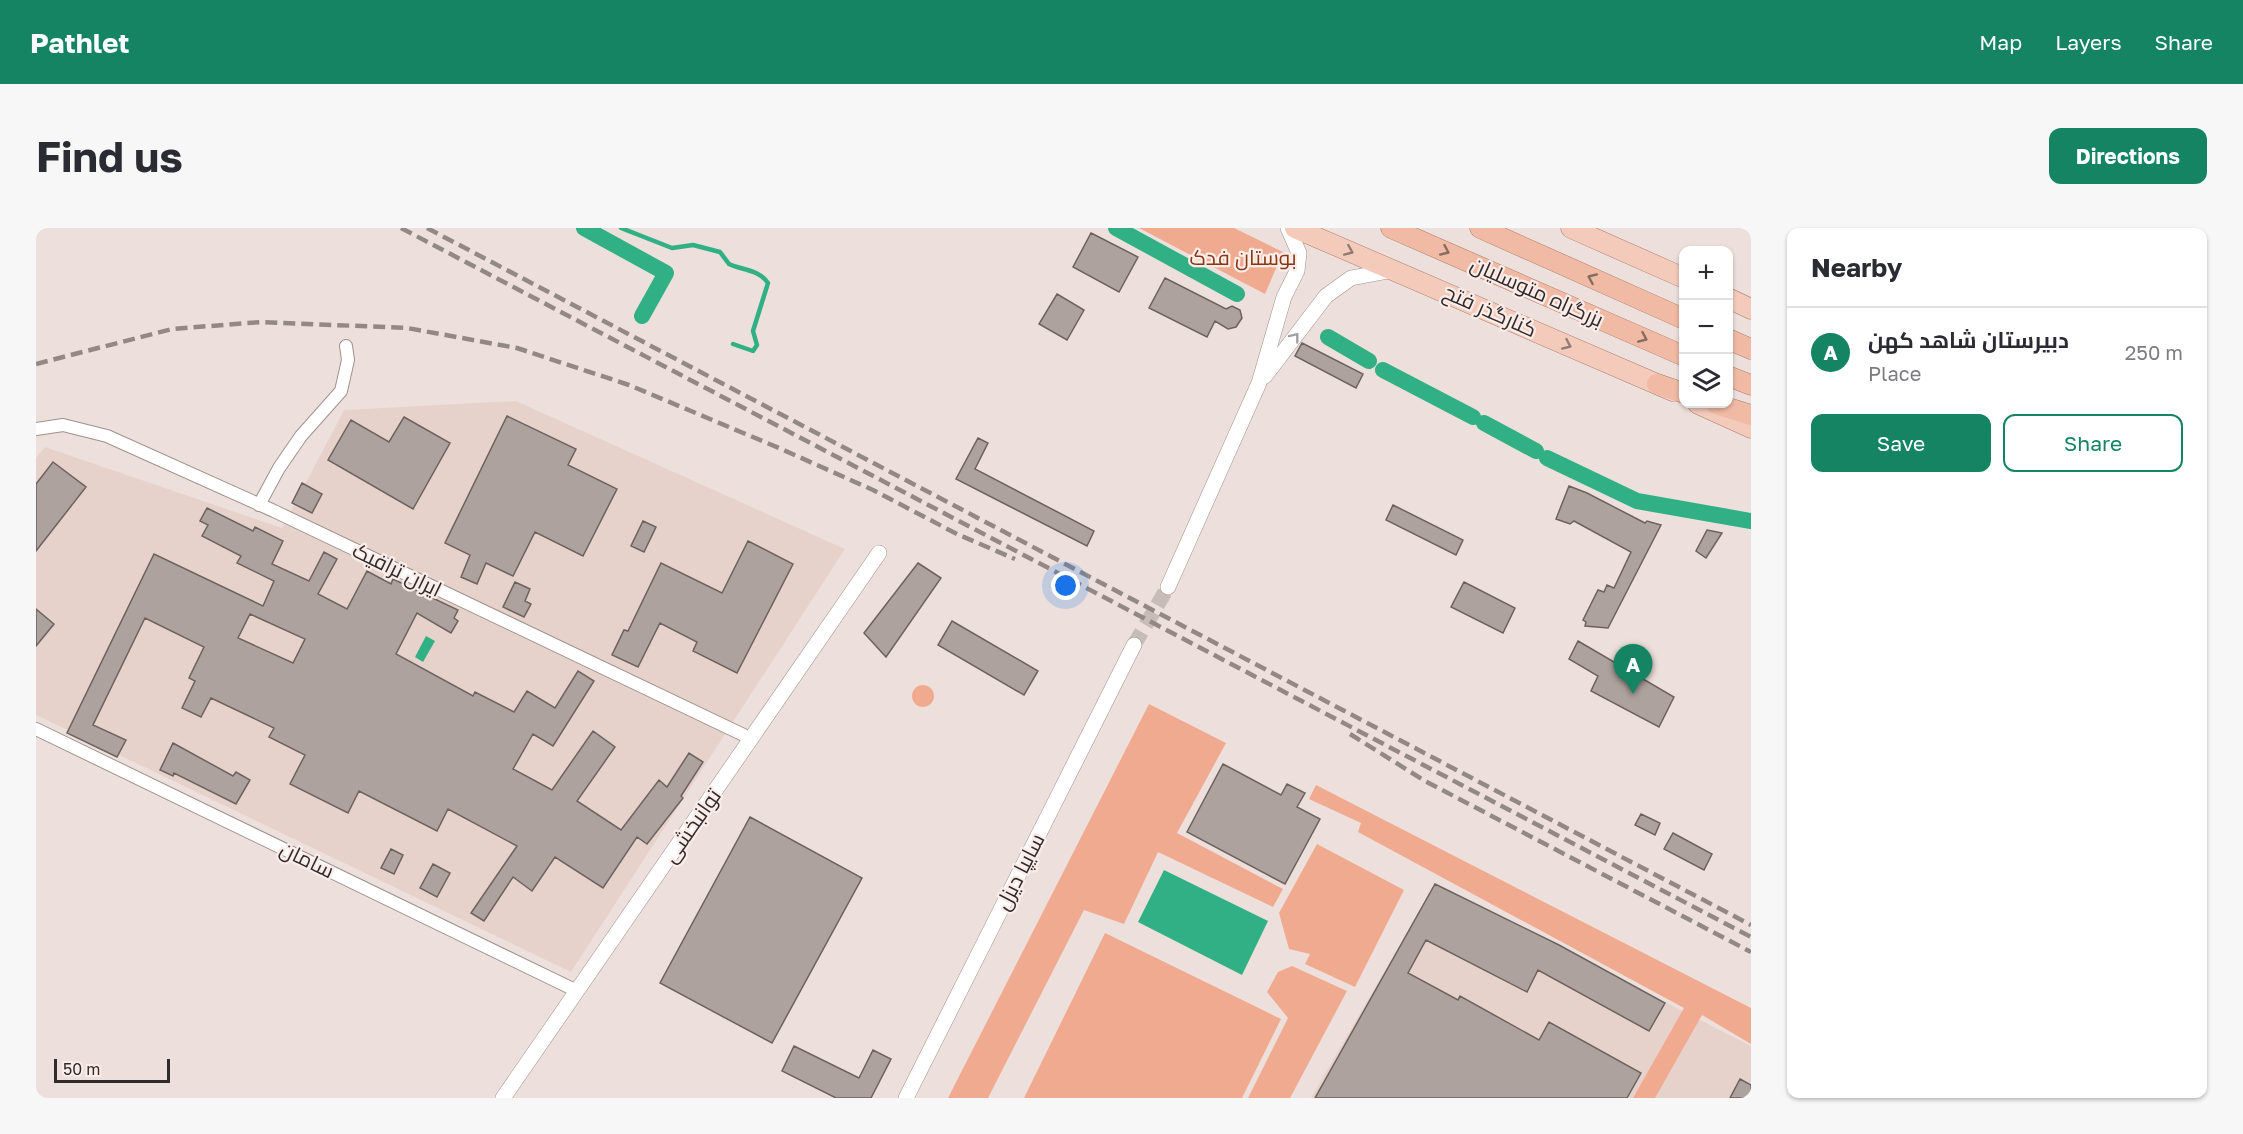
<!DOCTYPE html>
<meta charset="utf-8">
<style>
body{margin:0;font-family:"Golos Text",Cairo,sans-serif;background:#f7f7f7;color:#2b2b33}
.controls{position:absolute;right:18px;top:18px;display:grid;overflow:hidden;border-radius:12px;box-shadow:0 2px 4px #0004}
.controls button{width:54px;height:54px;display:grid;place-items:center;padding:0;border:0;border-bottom:2px solid #e1e1e2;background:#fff;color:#2b2b33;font:30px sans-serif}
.scale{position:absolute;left:18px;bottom:15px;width:116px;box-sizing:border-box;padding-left:6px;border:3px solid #302b2a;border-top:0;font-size:16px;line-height:21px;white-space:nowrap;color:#302b2a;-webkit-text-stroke:4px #faede9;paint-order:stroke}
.you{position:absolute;left:1030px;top:358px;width:21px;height:21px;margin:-15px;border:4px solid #fff;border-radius:50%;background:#1a73e8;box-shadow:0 0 0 9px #1a73e833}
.badge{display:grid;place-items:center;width:39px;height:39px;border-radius:50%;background:#158462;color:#fff;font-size:20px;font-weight:700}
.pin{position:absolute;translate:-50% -50px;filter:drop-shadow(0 2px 3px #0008)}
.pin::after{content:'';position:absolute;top:32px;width:21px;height:18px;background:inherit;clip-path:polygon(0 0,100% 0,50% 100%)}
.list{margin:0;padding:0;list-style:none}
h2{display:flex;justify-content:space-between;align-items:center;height:78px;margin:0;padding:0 24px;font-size:26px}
h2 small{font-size:20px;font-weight:400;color:#7c7c81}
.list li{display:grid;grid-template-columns:39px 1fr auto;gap:18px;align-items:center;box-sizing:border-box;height:90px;padding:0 24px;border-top:2px solid #e1e1e2}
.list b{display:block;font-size:22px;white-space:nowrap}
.list p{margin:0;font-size:20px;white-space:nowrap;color:#7c7c81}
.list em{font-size:20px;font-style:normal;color:#7c7c81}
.actions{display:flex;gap:12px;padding:18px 24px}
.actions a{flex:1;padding:14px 0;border:2px solid #158462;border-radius:12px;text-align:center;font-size:21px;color:#158462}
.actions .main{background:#158462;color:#fff}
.icon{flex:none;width:33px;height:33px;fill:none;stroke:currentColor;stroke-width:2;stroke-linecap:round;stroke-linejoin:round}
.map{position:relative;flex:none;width:1715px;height:870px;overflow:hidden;border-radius:12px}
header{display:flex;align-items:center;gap:36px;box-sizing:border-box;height:84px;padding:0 30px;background:#158462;color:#fff}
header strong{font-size:28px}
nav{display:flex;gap:33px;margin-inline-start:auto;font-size:21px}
.intro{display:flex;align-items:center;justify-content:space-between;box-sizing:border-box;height:144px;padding:0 36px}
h1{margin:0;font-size:42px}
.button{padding:15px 27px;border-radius:12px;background:#158462;color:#fff;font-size:21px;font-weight:700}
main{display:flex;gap:36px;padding:0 36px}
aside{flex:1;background:#fff;border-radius:12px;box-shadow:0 2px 4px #0004}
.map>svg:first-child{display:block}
</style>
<header>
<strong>Pathlet</strong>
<nav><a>Map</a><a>Layers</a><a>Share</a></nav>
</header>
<div class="intro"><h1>Find us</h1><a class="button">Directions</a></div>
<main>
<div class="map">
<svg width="1715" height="870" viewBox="0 0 1715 870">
<rect width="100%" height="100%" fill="#ede0dc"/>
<!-- built -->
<path fill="#e6d2cb" d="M 480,173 L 809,321 L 535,744 L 0,487 L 0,230 L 9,219 L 246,300 L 308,182 Z
M 1399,656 L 1715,818 L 1715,870 L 1275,870 Z"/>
<!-- green -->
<path fill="#f0aa8f" d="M 1103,0 L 1198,0 L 1247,24 L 1229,66 Z
M876 468a11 11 0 1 1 22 0a11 11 0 1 1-22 0Z
M 1113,476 L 1190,515 L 1141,605 L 1247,661 L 1237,679 L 1122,624 L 1088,696 L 1048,682 L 952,870 L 912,870 Z
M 1280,557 L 1715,780 L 1715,816 L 1666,787 L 1619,870 L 1597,870 L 1648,780 L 1322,604 L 1325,595 L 1273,571 Z
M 1281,616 L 1368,662 L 1319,759 L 1269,736 L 1274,726 L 1253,721 L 1243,685 Z
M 1069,705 L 1245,791 L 1206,870 L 988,870 Z
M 1256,738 L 1311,763 L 1254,870 L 1212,870 L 1252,790 L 1231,764 L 1242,744 Z"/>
<!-- water -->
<path fill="#31b086" d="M 390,408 L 399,413 L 387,434 L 379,429 Z
M 1128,642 L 1232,693 L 1206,747 L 1102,694 Z"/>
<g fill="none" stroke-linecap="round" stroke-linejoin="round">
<!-- stream -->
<path stroke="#31b086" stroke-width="4.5" d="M 585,0 L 636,20 L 657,17 L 684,24 L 693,36 C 705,42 723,41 732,55 L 717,103 L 721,117 L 717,123 L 697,116"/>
<!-- canal -->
<path stroke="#31b086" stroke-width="16" d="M 548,0 L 630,45 L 606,88
M 1080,0 L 1201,66
M 1292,109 L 1333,133
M 1347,142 L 1437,189
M 1448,195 L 1500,223
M 1511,230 L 1601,273 L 1715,293"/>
</g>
<!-- building -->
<path fill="#aea29e" stroke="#6c625e" stroke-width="1.5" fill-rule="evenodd" d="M 1055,5 L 1102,29 L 1083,64 L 1037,39 Z
M 1129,50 L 1190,81 L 1196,78 L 1204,82 L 1206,90 L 1200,99 L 1192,101 L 1179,93 L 1171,109 L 1113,80 Z
M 1021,66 L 1048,82 L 1031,112 L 1003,96 Z
M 1266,115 L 1327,146 L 1320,160 L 1259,128 Z
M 471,188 L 540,221 L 532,237 L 581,261 L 547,328 L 499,304 L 477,348 L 450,335 L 441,356 L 425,349 L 434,327 L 409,315 Z
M 368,189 L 414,215 L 377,281 L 292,232 L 315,192 L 353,214 Z
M 942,210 L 952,215 L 939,241 L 1058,303 L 1051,318 L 920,251 Z
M 17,234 L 50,259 L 0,323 L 0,256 Z
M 266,255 L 286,266 L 276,285 L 256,275 Z
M 1533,258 L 1551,265 L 1609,295 L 1611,293 L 1625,297 L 1572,400 L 1549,398 L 1550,394 L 1547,392 L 1562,362 L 1568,364 L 1571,357 L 1578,360 L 1595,324 L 1538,293 L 1534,296 L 1520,291 Z
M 1357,277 L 1427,312 L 1420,327 L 1350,292 Z
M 171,280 L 217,303 L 219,299 L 247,313 L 236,336 L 273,353 L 288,324 L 301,331 L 282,366 L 311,381 L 331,343 L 355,356 L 357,351 L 422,382 L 418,390 L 422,393 L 415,405 L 381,385 L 360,426 L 437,468 L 439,464 L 478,484 L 491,463 L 519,480 L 542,443 L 558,453 L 517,518 L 497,506 L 477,541 L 516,562 L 557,503 L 579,519 L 541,573 L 585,602 L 623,552 L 631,559 L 653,525 L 667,534 L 645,568 L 647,570 L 611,616 L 601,609 L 567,660 L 519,629 L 496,663 L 477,649 L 448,693 L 435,685 L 481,618 L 412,581 L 401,603 L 323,563 L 312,585 L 254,556 L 269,527 L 233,509 L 238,500 L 175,470 L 165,489 L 146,480 L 159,453 L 153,450 L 168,419 L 109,390 L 57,497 L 90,512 L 81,529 L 31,505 L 118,326 L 227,378 L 238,353 L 201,335 L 205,328 L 166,308 L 172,297 L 164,293 ZM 214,386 L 269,411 L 257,435 L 202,410 Z
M 607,293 L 620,299 L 608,324 L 595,318 Z
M 1671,302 L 1686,305 L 1670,330 L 1660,323 Z
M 712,313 L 757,336 L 701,445 L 657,423 L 661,414 L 624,395 L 602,439 L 576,427 L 588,402 L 592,403 L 625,335 L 686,365 Z
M 882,335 L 905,350 L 850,429 L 828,405 Z
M 479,354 L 494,361 L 489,373 L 495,376 L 488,389 L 467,379 Z
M 1428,354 L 1479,380 L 1467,405 L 1415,379 Z
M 0,381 L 18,396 L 0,418 Z
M 916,393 L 1002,443 L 988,467 L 902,417 Z
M 1542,413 L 1638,469 L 1623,499 L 1555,463 L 1562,448 L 1533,431 Z
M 137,515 L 197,548 L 200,544 L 214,552 L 200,576 L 138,545 L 137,548 L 124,542 Z
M 1187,536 L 1245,567 L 1251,556 L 1269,565 L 1261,579 L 1284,591 L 1249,656 L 1151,604 Z
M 1605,586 L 1624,595 L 1619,607 L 1599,597 Z
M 714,589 L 826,650 L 736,815 L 624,755 Z
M 1637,605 L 1676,626 L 1668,642 L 1628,621 Z
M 355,621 L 367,627 L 358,646 L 345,640 Z
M 397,636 L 414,645 L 401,669 L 384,660 Z
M 1399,656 L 1523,717 L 1629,775 L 1613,803 L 1502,742 L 1491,764 L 1390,712 L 1372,745 L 1422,772 L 1424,768 L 1503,812 L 1513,794 L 1605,845 L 1591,870 L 1279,870 Z
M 758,818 L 823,850 L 837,822 L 855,831 L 835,870 L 800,870 L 746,843 Z
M 1704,851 L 1715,857 L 1715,870 L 1694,870 Z"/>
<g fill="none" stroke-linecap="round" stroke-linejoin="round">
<!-- tertiary-tunnel -->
<path stroke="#c7bcb8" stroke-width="15" stroke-dasharray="15 8" stroke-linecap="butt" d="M 1098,417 L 1132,359"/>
<defs>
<path id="minor" d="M 0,201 L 27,197 L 71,208 L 238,283 L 716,511
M 223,277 L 243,240 L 265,208 L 305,163 L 312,132 L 310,118
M 0,501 L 541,763"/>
<path id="tertiary" d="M 1229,148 L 1290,68 L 1315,50 L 1358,42
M 1132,359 L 1223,155 L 1248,69 L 1261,43 L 1263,25 L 1252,0
M 467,870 L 843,325
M 870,870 L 1098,417"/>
<path id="primary" d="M 1259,0 L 1637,163
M 1535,0 L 1648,50
M 1692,70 L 1715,81
M 1662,176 L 1715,200"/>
<path id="trunk" d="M 1355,0 L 1648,128
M 1444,0 L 1648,91
M 1692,111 L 1715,121
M 1692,148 L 1715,157
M 1621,156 L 1648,165
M 1680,176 L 1715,187"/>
</defs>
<!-- minor casing -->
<use href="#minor" stroke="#9e928e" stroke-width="14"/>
<!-- tertiary casing -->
<use href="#tertiary" stroke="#9e928e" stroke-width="16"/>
<!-- primary casing -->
<use href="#primary" stroke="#ab7c6b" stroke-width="21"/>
<!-- trunk casing -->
<use href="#trunk" stroke="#ab7c6b" stroke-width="21"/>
<!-- minor -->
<use href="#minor" stroke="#fff" stroke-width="12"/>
<!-- tertiary -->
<use href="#tertiary" stroke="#fff" stroke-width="15"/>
<!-- primary -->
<use href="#primary" stroke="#f4cbbb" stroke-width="20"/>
<!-- trunk -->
<use href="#trunk" stroke="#f0baa4" stroke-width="20"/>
<!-- rail -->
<path stroke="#928986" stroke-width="4.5" stroke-dasharray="12 6" stroke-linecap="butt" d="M 365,0 L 1715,709
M 391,0 L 1715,697
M 0,136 L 136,101 L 225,94 L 371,100 L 481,120 L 593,157 L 743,220 L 837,262 L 921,306 L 979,331
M 1314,506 L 1389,553 L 1715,724"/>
</g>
<!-- one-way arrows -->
<defs><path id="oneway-chevron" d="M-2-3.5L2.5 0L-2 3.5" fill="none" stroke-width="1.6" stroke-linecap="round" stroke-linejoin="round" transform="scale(1.5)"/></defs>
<g stroke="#927b72">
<use href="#oneway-chevron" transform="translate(1313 23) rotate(23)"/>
<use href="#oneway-chevron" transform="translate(1531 117) rotate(24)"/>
</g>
<g stroke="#866b61">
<use href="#oneway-chevron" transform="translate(1409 23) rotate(24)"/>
<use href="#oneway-chevron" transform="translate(1556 50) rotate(-156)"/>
<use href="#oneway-chevron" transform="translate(1607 110) rotate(24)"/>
</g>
<use stroke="#a2a09f" href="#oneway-chevron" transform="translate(1259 109) rotate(-52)"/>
<g text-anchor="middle" stroke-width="4.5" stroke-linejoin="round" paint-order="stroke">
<!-- park labels -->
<g font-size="21" fill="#8a360f" stroke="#faede9">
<text x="1207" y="37">بوستان فدک</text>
</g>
<!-- street labels -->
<g font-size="21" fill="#302b2a" stroke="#faede9">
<text transform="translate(1501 64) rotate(24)" y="7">بزرگراه متوسلیان</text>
<text transform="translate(1454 83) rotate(24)" y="7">کنارگذر فتح</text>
<text transform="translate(361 342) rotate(26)" y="7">ایران ترافیک</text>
<text transform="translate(656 598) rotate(-55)" y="7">توانبخشی</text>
<text transform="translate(271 632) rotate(26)" y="7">سامان</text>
<text transform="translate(984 644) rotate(-63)" y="7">سایپا دیزل</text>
</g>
</g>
</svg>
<div class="controls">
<button>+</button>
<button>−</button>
<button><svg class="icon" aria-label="layers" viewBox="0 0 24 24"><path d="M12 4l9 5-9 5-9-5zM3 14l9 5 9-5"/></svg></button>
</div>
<div class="scale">50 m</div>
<div class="you"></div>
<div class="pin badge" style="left:1597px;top:466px">A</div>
</div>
<aside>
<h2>Nearby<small></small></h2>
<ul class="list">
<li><span class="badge">A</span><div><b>دبیرستان شاهد کهن</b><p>Place</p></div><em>250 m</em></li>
</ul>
<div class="actions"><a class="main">Save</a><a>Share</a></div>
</aside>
</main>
